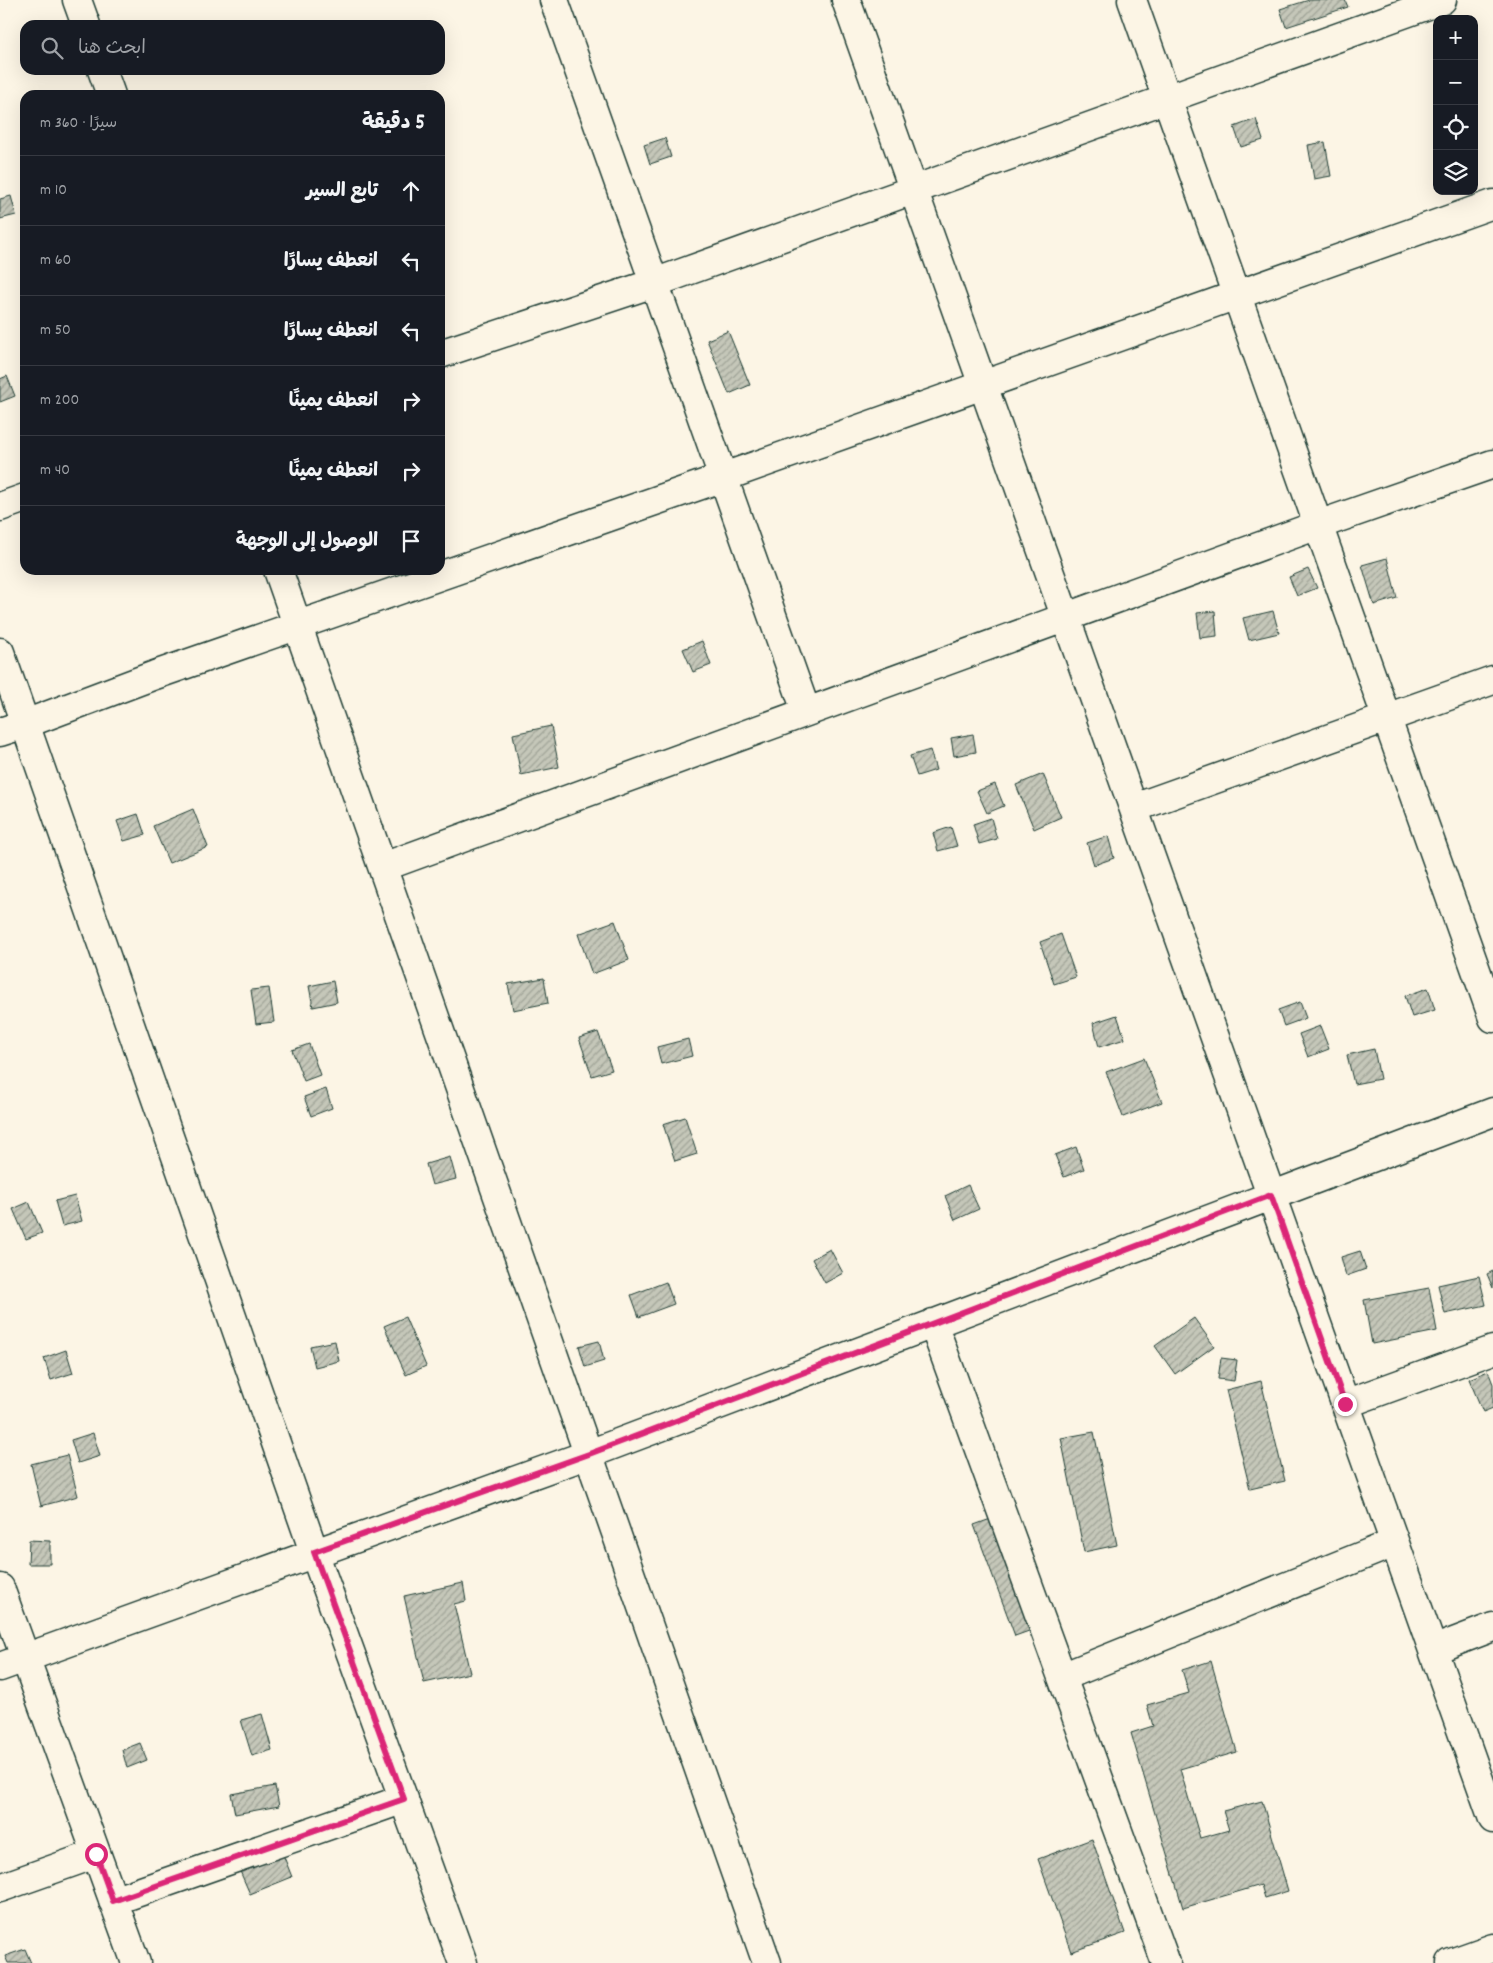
<!DOCTYPE html>
<html lang="ar">
<meta charset="utf-8">
<style>
body{margin:0;font-family:Dekko,"Playpen Sans Arabic",sans-serif;background:#20242c;color:#f1f3f6;direction:rtl}
.controls{position:absolute;right:15px;top:15px;display:grid;overflow:hidden;border-radius:10px;box-shadow:0 5px 20px #0002}
.controls button{width:45px;height:45px;display:grid;place-items:center;padding:0;border:0;border-bottom:1px solid #363941;background:#171b24;color:#f1f3f6;font:25px sans-serif}
.stop{position:absolute;width:15px;height:15px;margin:-11px;border:4px solid #db2777;border-radius:50%;background:#fff}
.stop.end{background:#db2777;border-color:#fff;box-shadow:0 1px 5px #0008}
.list{margin:0;padding:0;list-style:none}
h2{display:flex;justify-content:space-between;align-items:center;height:65px;margin:0;padding:0 20px;font-size:21px}
h2 small{font-size:16px;font-weight:400;color:#9ea1a6}
.list li{display:grid;grid-template-columns:32px 1fr auto;gap:15px;align-items:center;box-sizing:border-box;height:70px;padding:0 20px;border-top:1px solid #363941}
.list b{display:block;font-size:19px;white-space:nowrap}
.list em{font-size:16px;font-style:normal;color:#9ea1a6}
.icon{flex:none;width:28px;height:28px;fill:none;stroke:currentColor;stroke-width:2;stroke-linecap:round;stroke-linejoin:round}
.map{position:relative;flex:none;width:1493px;height:1963px;overflow:hidden;direction:ltr}
.search{position:absolute;background:#171b24;box-shadow:0 5px 20px #0002;left:20px;top:20px;width:425px;height:55px;display:flex;align-items:center;gap:12px;box-sizing:border-box;padding:0 18px;border-radius:15px;color:#9ea1a6;font-size:19px}
.panel{position:absolute;background:#171b24;box-shadow:0 5px 20px #0002;left:20px;top:90px;width:425px;height:485px;border-radius:15px;direction:rtl}
.map>svg:first-child{display:block}
</style>
<div class="map">
<svg width="1493" height="1963" viewBox="0 0 1493 1963">
<defs>
<pattern id="building-hatch" width="6" height="6" patternUnits="userSpaceOnUse" patternTransform="scale(1.25)"><rect width="6" height="6" fill="#c5c7b9"/><path d="M-1 1l2-2M0 6l6-6M5 7l2-2" fill="none" stroke="#9fa397"/></pattern>
</defs>
<rect width="100%" height="100%" fill="#fcf5e5"/>
<filter id="ink" filterUnits="userSpaceOnUse"><feTurbulence type="fractalNoise" baseFrequency=".02" numOctaves="2"/><feDisplacementMap in="SourceGraphic" scale="10" xChannelSelector="R" yChannelSelector="G"/><feConvolveMatrix kernelMatrix="1 2 1 2 8 2 1 2 1" color-interpolation-filters="sRGB"/></filter>
<g filter="url(#ink)">
<!-- building -->
<path fill="url(#building-hatch)" stroke="#1f3d34" d="M 1309,0 L 1345,0 L 1348,7 L 1286,27 L 1280,9 Z
M 239,20 L 240,25 L 223,25 L 223,24 Z
M 1256,119 L 1263,140 L 1241,147 L 1234,127 Z
M 665,138 L 671,157 L 650,164 L 644,145 Z
M 1325,142 L 1331,176 L 1314,179 L 1308,145 Z
M 11,196 L 16,215 L 0,219 L 0,199 Z
M 728,331 L 750,385 L 729,394 L 707,340 Z
M 7,376 L 15,396 L 0,402 L 0,379 Z
M 1387,558 L 1397,598 L 1374,605 L 1362,565 Z
M 1308,569 L 1317,588 L 1297,596 L 1289,577 Z
M 1215,611 L 1217,636 L 1200,638 L 1197,613 Z
M 1273,611 L 1279,633 L 1249,640 L 1243,618 Z
M 702,641 L 711,665 L 693,672 L 683,649 Z
M 551,726 L 559,767 L 521,775 L 513,734 Z
M 973,734 L 976,752 L 954,756 L 951,738 Z
M 930,750 L 936,770 L 917,776 L 910,756 Z
M 1043,774 L 1061,817 L 1034,829 L 1016,785 Z
M 995,784 L 1004,806 L 987,813 L 977,791 Z
M 193,809 L 208,847 L 169,863 L 153,826 Z
M 138,814 L 145,835 L 124,841 L 117,821 Z
M 991,818 L 997,839 L 979,844 L 973,824 Z
M 951,827 L 957,846 L 938,851 L 933,833 Z
M 1108,836 L 1114,858 L 1094,865 L 1087,843 Z
M 615,921 L 629,960 L 592,974 L 578,934 Z
M 1061,934 L 1076,977 L 1054,984 L 1040,942 Z
M 544,978 L 548,1003 L 513,1010 L 508,984 Z
M 333,981 L 337,1002 L 313,1007 L 309,986 Z
M 269,988 L 274,1022 L 256,1024 L 251,990 Z
M 1428,988 L 1435,1010 L 1412,1017 L 1405,996 Z
M 1300,1002 L 1306,1018 L 1284,1026 L 1278,1010 Z
M 1117,1015 L 1125,1039 L 1099,1047 L 1093,1023 Z
M 1320,1026 L 1329,1049 L 1308,1057 L 1299,1034 Z
M 598,1032 L 612,1070 L 592,1076 L 579,1038 Z
M 688,1039 L 692,1056 L 661,1064 L 657,1047 Z
M 309,1044 L 320,1075 L 304,1081 L 292,1050 Z
M 1374,1049 L 1380,1079 L 1354,1084 L 1347,1055 Z
M 1144,1058 L 1162,1102 L 1123,1117 L 1106,1072 Z
M 326,1089 L 332,1108 L 311,1116 L 304,1097 Z
M 685,1117 L 697,1154 L 675,1161 L 663,1124 Z
M 1076,1147 L 1084,1169 L 1064,1177 L 1055,1155 Z
M 450,1157 L 456,1179 L 432,1185 L 426,1164 Z
M 968,1185 L 979,1209 L 955,1220 L 945,1196 Z
M 75,1196 L 82,1221 L 62,1226 L 55,1201 Z
M 29,1202 L 42,1233 L 26,1239 L 13,1209 Z
M 830,1249 L 843,1273 L 825,1283 L 812,1259 Z
M 1360,1251 L 1366,1269 L 1346,1276 L 1341,1257 Z
M 1493,1271 L 1493,1288 L 1487,1274 Z
M 1479,1276 L 1486,1305 L 1445,1314 L 1438,1285 Z
M 666,1282 L 674,1304 L 639,1317 L 631,1295 Z
M 1429,1288 L 1437,1331 L 1372,1344 L 1364,1300 Z
M 405,1317 L 426,1366 L 406,1375 L 384,1326 Z
M 1194,1318 L 1214,1346 L 1175,1374 L 1155,1346 Z
M 335,1341 L 339,1361 L 315,1367 L 310,1346 Z
M 599,1341 L 604,1361 L 585,1367 L 579,1346 Z
M 66,1350 L 73,1373 L 51,1380 L 44,1358 Z
M 1221,1358 L 1237,1360 L 1234,1381 L 1218,1379 Z
M 1488,1371 L 1493,1384 L 1493,1408 L 1483,1412 L 1469,1379 Z
M 1261,1381 L 1285,1481 L 1250,1489 L 1226,1390 Z
M 1094,1432 L 1117,1545 L 1084,1552 L 1061,1438 Z
M 93,1433 L 100,1456 L 78,1463 L 71,1440 Z
M 67,1455 L 78,1496 L 41,1506 L 31,1464 Z
M 999,1516 L 1040,1627 L 1015,1636 L 974,1525 Z
M 29,1540 L 50,1541 L 50,1564 L 28,1564 Z
M 463,1583 L 466,1601 L 454,1604 L 470,1673 L 424,1683 L 404,1596 Z
M 1211,1661 L 1237,1752 L 1180,1769 L 1200,1838 L 1229,1830 L 1223,1811 L 1262,1801 L 1288,1891 L 1265,1898 L 1261,1885 L 1183,1908 L 1131,1733 L 1153,1726 L 1147,1705 L 1189,1693 L 1182,1670 Z
M 262,1714 L 272,1750 L 252,1756 L 241,1720 Z
M 140,1743 L 147,1760 L 127,1768 L 122,1750 Z
M 275,1786 L 279,1806 L 235,1814 L 231,1794 Z
M 1092,1839 L 1125,1933 L 1071,1952 L 1038,1859 Z
M 282,1852 L 292,1877 L 250,1894 L 239,1869 Z
M 25,1949 L 31,1963 L 8,1963 L 5,1956 Z"/>
<g fill="none" stroke-linecap="round" stroke-linejoin="round">
<defs>
<path id="minor" d="M 77,0 L 86,25
M 554,0 L 806,711
M 846,0 L 1493,1819
M 1132,0 L 1493,1018
M 102,70 L 111,95
M 440,354 L 654,283 L 1442,0
M 0,507 L 25,498
M 278,570 L 767,1963
M 0,732 L 25,724
M 1134,808 L 1493,680
M 383,867 L 1318,525 L 1493,464
M 933,1323 L 1166,1963
M 1345,1404 L 1493,1350
M 0,1588 L 136,1963
M 1433,1650 L 1493,1627
M 0,1667 L 589,1454 L 1493,1112
M 1062,1677 L 1394,1543
M 0,1888 L 96,1854
M 113,1901 L 404,1799
M 1451,1963 L 1493,1948"/>
<path id="tertiary" d="M 0,652 L 314,1552 L 463,1963
M 25,724 L 155,675 L 721,478 L 1493,204"/>
</defs>
<!-- minor casing -->
<use href="#minor" stroke="#1f3d34" stroke-width="31"/>
<!-- tertiary casing -->
<use href="#tertiary" stroke="#1f3d34" stroke-width="31"/>
<!-- minor -->
<use href="#minor" stroke="#fcf5e5" stroke-width="28"/>
<!-- tertiary -->
<use href="#tertiary" stroke="#fcf5e5" stroke-width="28"/>
</g>
</g>
<g fill="none" stroke-linecap="round" stroke-linejoin="round" filter="url(#ink)">
<!-- route -->
<path stroke="#db2777" stroke-width="6" d="M 96,1854 L 113,1901 L 404,1799 L 314,1552 L 589,1454 L 1271,1195 L 1345,1404"/>
</g>
</svg>
<div class="controls">
<button>+</button>
<button>−</button>
<button><svg class="icon" aria-label="locate" viewBox="0 0 24 24"><circle cx="12" cy="12" r="6"/><path d="M12 2v4M12 18v4M2 12h4M18 12h4"/></svg></button>
<button><svg class="icon" aria-label="layers" viewBox="0 0 24 24"><path d="M12 4l9 5-9 5-9-5zM3 14l9 5 9-5"/></svg></button>
</div>
<div class="stop" style="left:96px;top:1854px"></div>
<div class="stop end" style="left:1345px;top:1404px"></div>
<div class="search"><svg class="icon" aria-label="search" viewBox="0 0 24 24"><circle cx="10" cy="10" r="6"/><path d="M15 15l6 6"/></svg>ابحث هنا</div>
<section class="panel">
<h2>5 دقيقة<small>سيرًا · 360 m</small></h2>
<ul class="list">
<li><svg class="icon" aria-label="ahead" viewBox="0 0 24 24"><path d="M12 20V5M6 11l6-6 6 6"/></svg><div><b>تابع السير</b></div><em>10 m</em></li>
<li><svg class="icon" aria-label="left" viewBox="0 0 24 24"><path d="M17 20v-9H6M10 6l-5 5 5 5"/></svg><div><b>انعطف يسارًا</b></div><em>60 m</em></li>
<li><svg class="icon" aria-label="left" viewBox="0 0 24 24"><path d="M17 20v-9H6M10 6l-5 5 5 5"/></svg><div><b>انعطف يسارًا</b></div><em>50 m</em></li>
<li><svg class="icon" aria-label="right" viewBox="0 0 24 24"><path d="M7 20v-9h11M14 6l5 5-5 5"/></svg><div><b>انعطف يمينًا</b></div><em>200 m</em></li>
<li><svg class="icon" aria-label="right" viewBox="0 0 24 24"><path d="M7 20v-9h11M14 6l5 5-5 5"/></svg><div><b>انعطف يمينًا</b></div><em>40 m</em></li>
<li><svg class="icon" aria-label="arrive" viewBox="0 0 24 24"><path d="M6 21V4h12l-3 4 3 4H6"/></svg><div><b>الوصول إلى الوجهة</b></div></li>
</ul>
</section>
</div>
